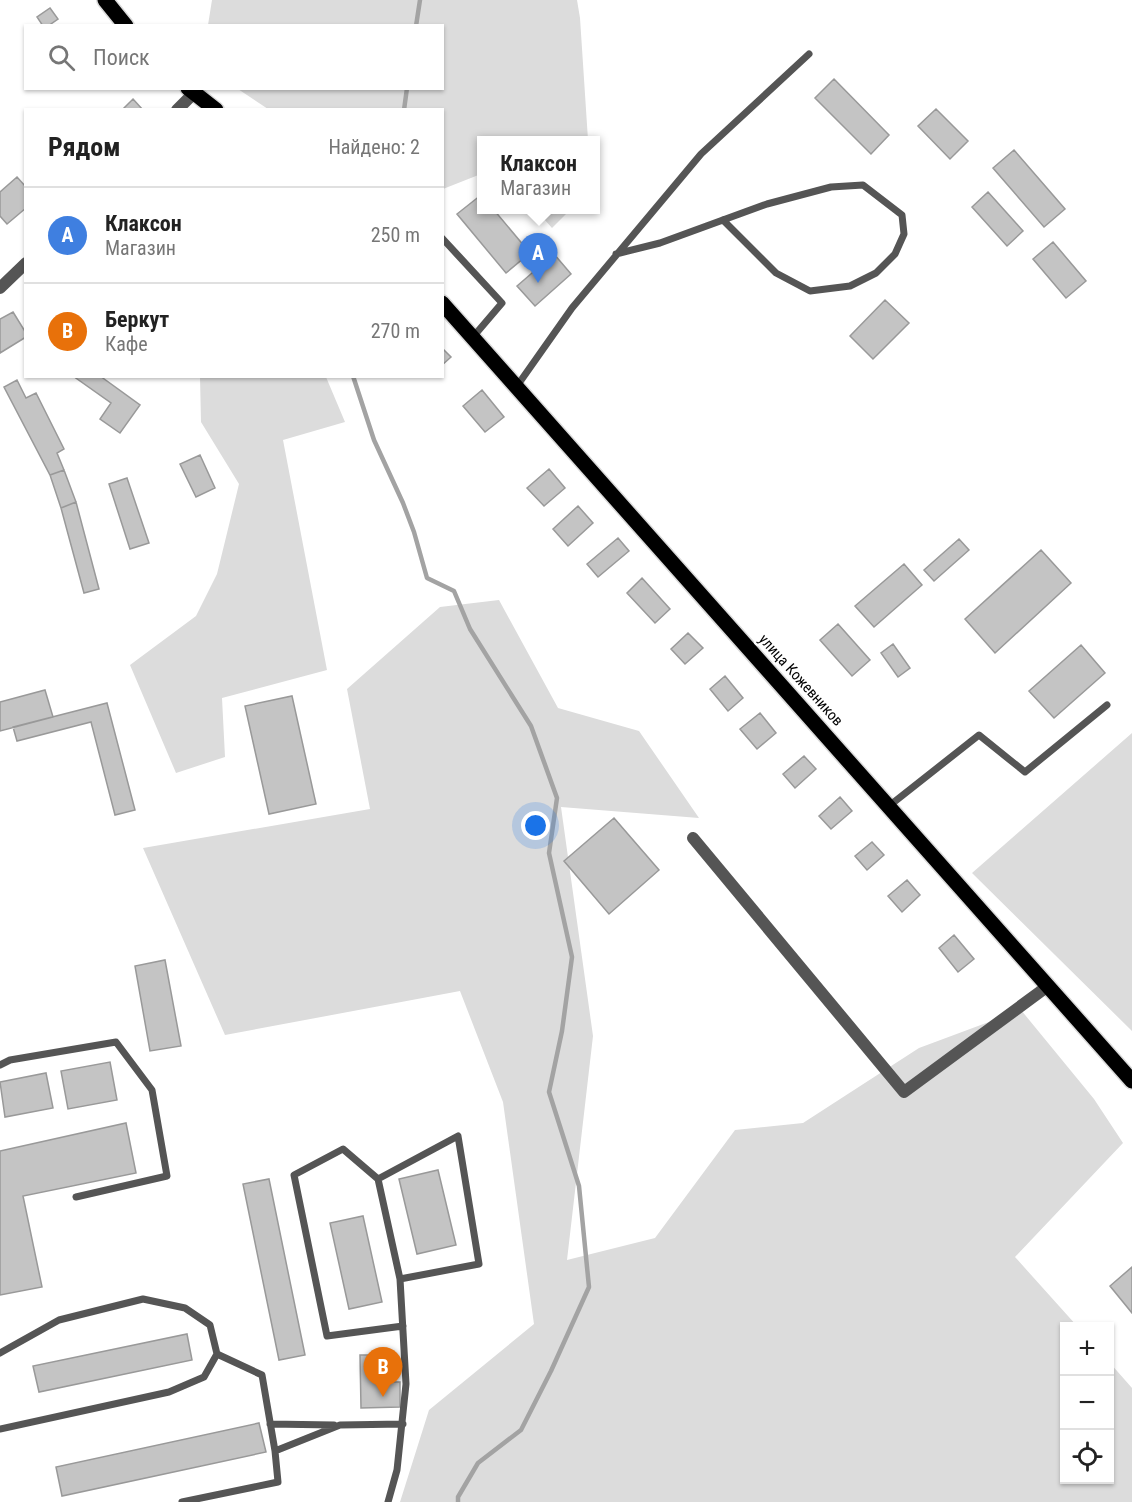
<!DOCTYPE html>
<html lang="ru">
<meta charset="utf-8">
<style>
body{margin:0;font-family:"Roboto Condensed",sans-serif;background:#f2f2f2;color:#222}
.controls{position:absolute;right:18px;bottom:18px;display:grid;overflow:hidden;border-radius:0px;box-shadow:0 2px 4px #0004}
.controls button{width:54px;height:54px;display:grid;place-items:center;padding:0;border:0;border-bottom:2px solid #e0e0e0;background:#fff;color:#222;font:30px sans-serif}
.you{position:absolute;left:536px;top:826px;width:21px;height:21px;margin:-15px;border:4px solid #fff;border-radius:50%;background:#1a73e8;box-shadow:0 0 0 9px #1a73e833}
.badge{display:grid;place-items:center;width:39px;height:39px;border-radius:50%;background:#000;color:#fff;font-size:20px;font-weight:700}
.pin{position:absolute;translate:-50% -50px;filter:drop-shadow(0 2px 3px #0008)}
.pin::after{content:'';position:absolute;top:32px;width:21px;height:18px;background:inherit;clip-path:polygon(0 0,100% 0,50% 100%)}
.popup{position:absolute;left:477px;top:136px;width:123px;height:78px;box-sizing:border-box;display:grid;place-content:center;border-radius:0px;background:#fff;filter:drop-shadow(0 2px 4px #0005);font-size:20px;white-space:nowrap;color:#767676}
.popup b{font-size:22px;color:#222}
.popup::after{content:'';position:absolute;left:50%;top:100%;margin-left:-12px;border:12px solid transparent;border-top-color:#fff}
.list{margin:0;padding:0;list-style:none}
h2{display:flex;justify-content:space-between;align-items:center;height:78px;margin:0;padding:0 24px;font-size:26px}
h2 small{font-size:20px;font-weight:400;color:#767676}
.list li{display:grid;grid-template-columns:39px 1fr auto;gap:18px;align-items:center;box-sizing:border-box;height:96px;padding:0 24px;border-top:2px solid #e0e0e0}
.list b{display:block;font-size:22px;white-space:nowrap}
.list p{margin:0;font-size:20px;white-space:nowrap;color:#767676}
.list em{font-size:20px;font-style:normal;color:#767676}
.icon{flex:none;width:33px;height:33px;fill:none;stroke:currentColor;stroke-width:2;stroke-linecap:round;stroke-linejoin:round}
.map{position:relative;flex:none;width:1132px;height:1502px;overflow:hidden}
.search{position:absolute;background:#fff;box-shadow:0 2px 4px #0004;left:24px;top:24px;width:420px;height:66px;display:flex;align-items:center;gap:15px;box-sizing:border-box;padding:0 21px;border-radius:0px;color:#767676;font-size:22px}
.panel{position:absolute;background:#fff;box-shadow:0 2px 4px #0004;left:24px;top:108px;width:420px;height:270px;border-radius:0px}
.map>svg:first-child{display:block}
</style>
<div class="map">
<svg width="1132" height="1502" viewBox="0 0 1132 1502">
<rect width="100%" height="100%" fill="#fff"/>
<!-- green -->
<path fill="#dcdcdc" d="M 212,0 L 577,0 L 580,18 L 588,140 L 481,140 L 481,174 L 443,189 L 442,110 L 268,109 L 238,89 L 442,88 L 442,26 L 208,25 Z
M 536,210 L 570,210 L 552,228 Z
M 200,377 L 326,377 L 345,422 L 283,440 L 327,670 L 222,698 L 225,757 L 176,773 L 130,665 L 196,616 L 217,574 L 239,484 L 201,422 Z
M 499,600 L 558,708 L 639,731 L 699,818 L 561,807 L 593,1036 L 567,1260 L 655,1238 L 735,1130 L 803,1123 L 919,1048 L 1021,1010 L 1094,1099 L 1123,1143 L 1015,1257 L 1077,1326 L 1064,1326 L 1064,1480 L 1110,1480 L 1110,1363 L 1132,1388 L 1132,1502 L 400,1502 L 429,1410 L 534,1324 L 503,1102 L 460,991 L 225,1035 L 143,848 L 370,809 L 347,689 L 440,607 Z
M 1132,733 L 1132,1031 L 972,873 Z"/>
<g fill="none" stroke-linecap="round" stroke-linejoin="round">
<!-- stream -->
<path stroke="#a3a3a3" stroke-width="4.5" d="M 416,26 L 420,0
M 404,110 L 407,88
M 353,376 L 374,440 L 403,503 L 414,532 L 427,578 L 454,591 L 470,629 L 531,726 L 557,798 L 549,853 L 572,957 L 562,1031 L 549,1092 L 579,1186 L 589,1287 L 551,1371 L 521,1430 L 478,1463 L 458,1497 L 458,1502"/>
</g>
<!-- building -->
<path fill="#c4c4c4" stroke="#999" stroke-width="1.5" d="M 50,8 L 58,19 L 48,26 L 43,26 L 37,17 Z
M 834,79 L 889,135 L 871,154 L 815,98 Z
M 133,99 L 143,110 L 122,110 Z
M 936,109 L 968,141 L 950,159 L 918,126 Z
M 1014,150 L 1065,209 L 1044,227 L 993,168 Z
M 17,177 L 26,187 L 26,208 L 7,224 L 0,216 L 0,192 Z
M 988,192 L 1023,231 L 1007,246 L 972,207 Z
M 481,195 L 481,210 L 494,210 L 530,253 L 506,273 L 457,214 Z
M 1053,242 L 1086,281 L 1066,298 L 1033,259 Z
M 554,254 L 571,274 L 535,306 L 517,286 Z
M 885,300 L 909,323 L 873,359 L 850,336 Z
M 13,312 L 26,333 L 26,337 L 0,353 L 0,319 Z
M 442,348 L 451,357 L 442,365 Z
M 73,376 L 100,376 L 140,405 L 120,433 L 100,419 L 111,403 Z
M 17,380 L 26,398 L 36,393 L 64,449 L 57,453 L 64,470 L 50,475 L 4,387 Z
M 482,390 L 504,417 L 485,432 L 463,406 Z
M 200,455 L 215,488 L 196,497 L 180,464 Z
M 549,469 L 565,488 L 544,506 L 527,488 Z
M 64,470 L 76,502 L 61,508 L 50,475 Z
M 127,478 L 149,543 L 130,549 L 109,484 Z
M 76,502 L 99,589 L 84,593 L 61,508 Z
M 578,506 L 593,523 L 568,546 L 553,529 Z
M 618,538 L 629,551 L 598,577 L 587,564 Z
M 959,539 L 969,550 L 934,581 L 924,570 Z
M 1041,550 L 1071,583 L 995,653 L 965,619 Z
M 904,564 L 922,585 L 874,627 L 855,606 Z
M 642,578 L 670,609 L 655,623 L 627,593 Z
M 838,624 L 870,660 L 852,676 L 820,640 Z
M 688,633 L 703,648 L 685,664 L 671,649 Z
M 893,644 L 910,668 L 898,677 L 881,653 Z
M 1081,645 L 1105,673 L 1054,718 L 1029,691 Z
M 725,676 L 743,698 L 728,711 L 710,689 Z
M 45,690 L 53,717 L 0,731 L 0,702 Z
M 292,696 L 316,804 L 269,814 L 245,706 Z
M 107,703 L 135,810 L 115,815 L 91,722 L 17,741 L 13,727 Z
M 760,713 L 776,733 L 757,749 L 740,729 Z
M 804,756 L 816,769 L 795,788 L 783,774 Z
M 840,797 L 852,811 L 831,829 L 819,816 Z
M 614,818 L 659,870 L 609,914 L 564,861 Z
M 872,842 L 884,855 L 867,870 L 855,856 Z
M 907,880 L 920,895 L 902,912 L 888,896 Z
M 954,935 L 974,959 L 958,972 L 939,948 Z
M 165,960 L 181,1046 L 150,1051 L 135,966 Z
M 110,1062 L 117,1100 L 68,1109 L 61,1071 Z
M 46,1073 L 53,1108 L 5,1117 L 0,1082 Z
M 126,1123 L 136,1173 L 23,1196 L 42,1287 L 0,1295 L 0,1151 Z
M 438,1170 L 456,1245 L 417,1254 L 399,1179 Z
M 269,1179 L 305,1355 L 279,1360 L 243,1184 Z
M 363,1216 L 382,1302 L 349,1309 L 330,1223 Z
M 1132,1267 L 1132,1313 L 1110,1286 Z
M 187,1334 L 192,1360 L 39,1392 L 33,1366 Z
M 360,1355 L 384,1355 L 384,1382 L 400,1382 L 400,1407 L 361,1408 Z
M 259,1423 L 266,1452 L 62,1496 L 56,1467 Z"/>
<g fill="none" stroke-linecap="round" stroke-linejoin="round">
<defs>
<path id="primary" d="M 105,0 L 126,26
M 188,88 L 216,110
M 442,303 L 1132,1081"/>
</defs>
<!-- primary casing -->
<use href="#primary" stroke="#dbdbdb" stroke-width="18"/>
<!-- lane -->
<path stroke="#555" stroke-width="7" d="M 442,238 L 502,303 L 473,337
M 616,254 L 660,243 L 767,204 L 831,187 L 863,185 L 902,215 L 904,234 L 895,254 L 876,273 L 850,286 L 810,291 L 776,273 L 723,220
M 517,386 L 572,308 L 701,154 L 809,54
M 889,806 L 979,735 L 1025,772 L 1107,705
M 0,1065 L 10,1060 L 116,1042 L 152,1090 L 167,1176 L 76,1197
M 378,1179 L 458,1136 L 479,1264 L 400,1279
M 0,1353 L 59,1320 L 143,1299 L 185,1308 L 210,1325 L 217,1354 L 204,1377 L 169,1392 L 0,1429
M 217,1354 L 262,1375 L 275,1451
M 270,1424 L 334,1425
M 182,1502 L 278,1482 L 275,1451 L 340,1425 L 403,1424
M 388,1502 L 397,1470 L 406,1384 L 400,1279 L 378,1179 L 343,1149 L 294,1175 L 327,1336 L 403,1326"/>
<!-- street -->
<path stroke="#555" stroke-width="12" d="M 177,110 L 193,94
M 0,288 L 26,263
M 693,838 L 904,1092 L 1048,986"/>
<!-- primary -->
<use href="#primary" stroke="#000" stroke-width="15"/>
</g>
<g text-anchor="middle" stroke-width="4.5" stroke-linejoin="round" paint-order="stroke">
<!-- street labels -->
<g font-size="15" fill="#000" stroke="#fff">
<text transform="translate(801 680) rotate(48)" y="5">улица Кожевников</text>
</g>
</g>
</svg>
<div class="controls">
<button>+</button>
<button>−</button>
<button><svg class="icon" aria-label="locate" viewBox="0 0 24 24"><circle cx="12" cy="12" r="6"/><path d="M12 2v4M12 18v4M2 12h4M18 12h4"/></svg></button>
</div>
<div class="you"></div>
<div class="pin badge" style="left:538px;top:283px;background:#3f7fe0">A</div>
<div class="popup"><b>Клаксон</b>Магазин</div>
<div class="pin badge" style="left:383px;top:1397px;background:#e8710a">B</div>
<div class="search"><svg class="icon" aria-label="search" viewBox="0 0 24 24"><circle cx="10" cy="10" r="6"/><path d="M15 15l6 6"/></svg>Поиск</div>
<section class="panel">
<h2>Рядом<small>Найдено: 2</small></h2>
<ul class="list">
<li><span class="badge" style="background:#3f7fe0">A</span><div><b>Клаксон</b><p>Магазин</p></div><em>250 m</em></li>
<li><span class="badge" style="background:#e8710a">B</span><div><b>Беркут</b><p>Кафе</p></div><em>270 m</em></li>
</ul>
</section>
</div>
